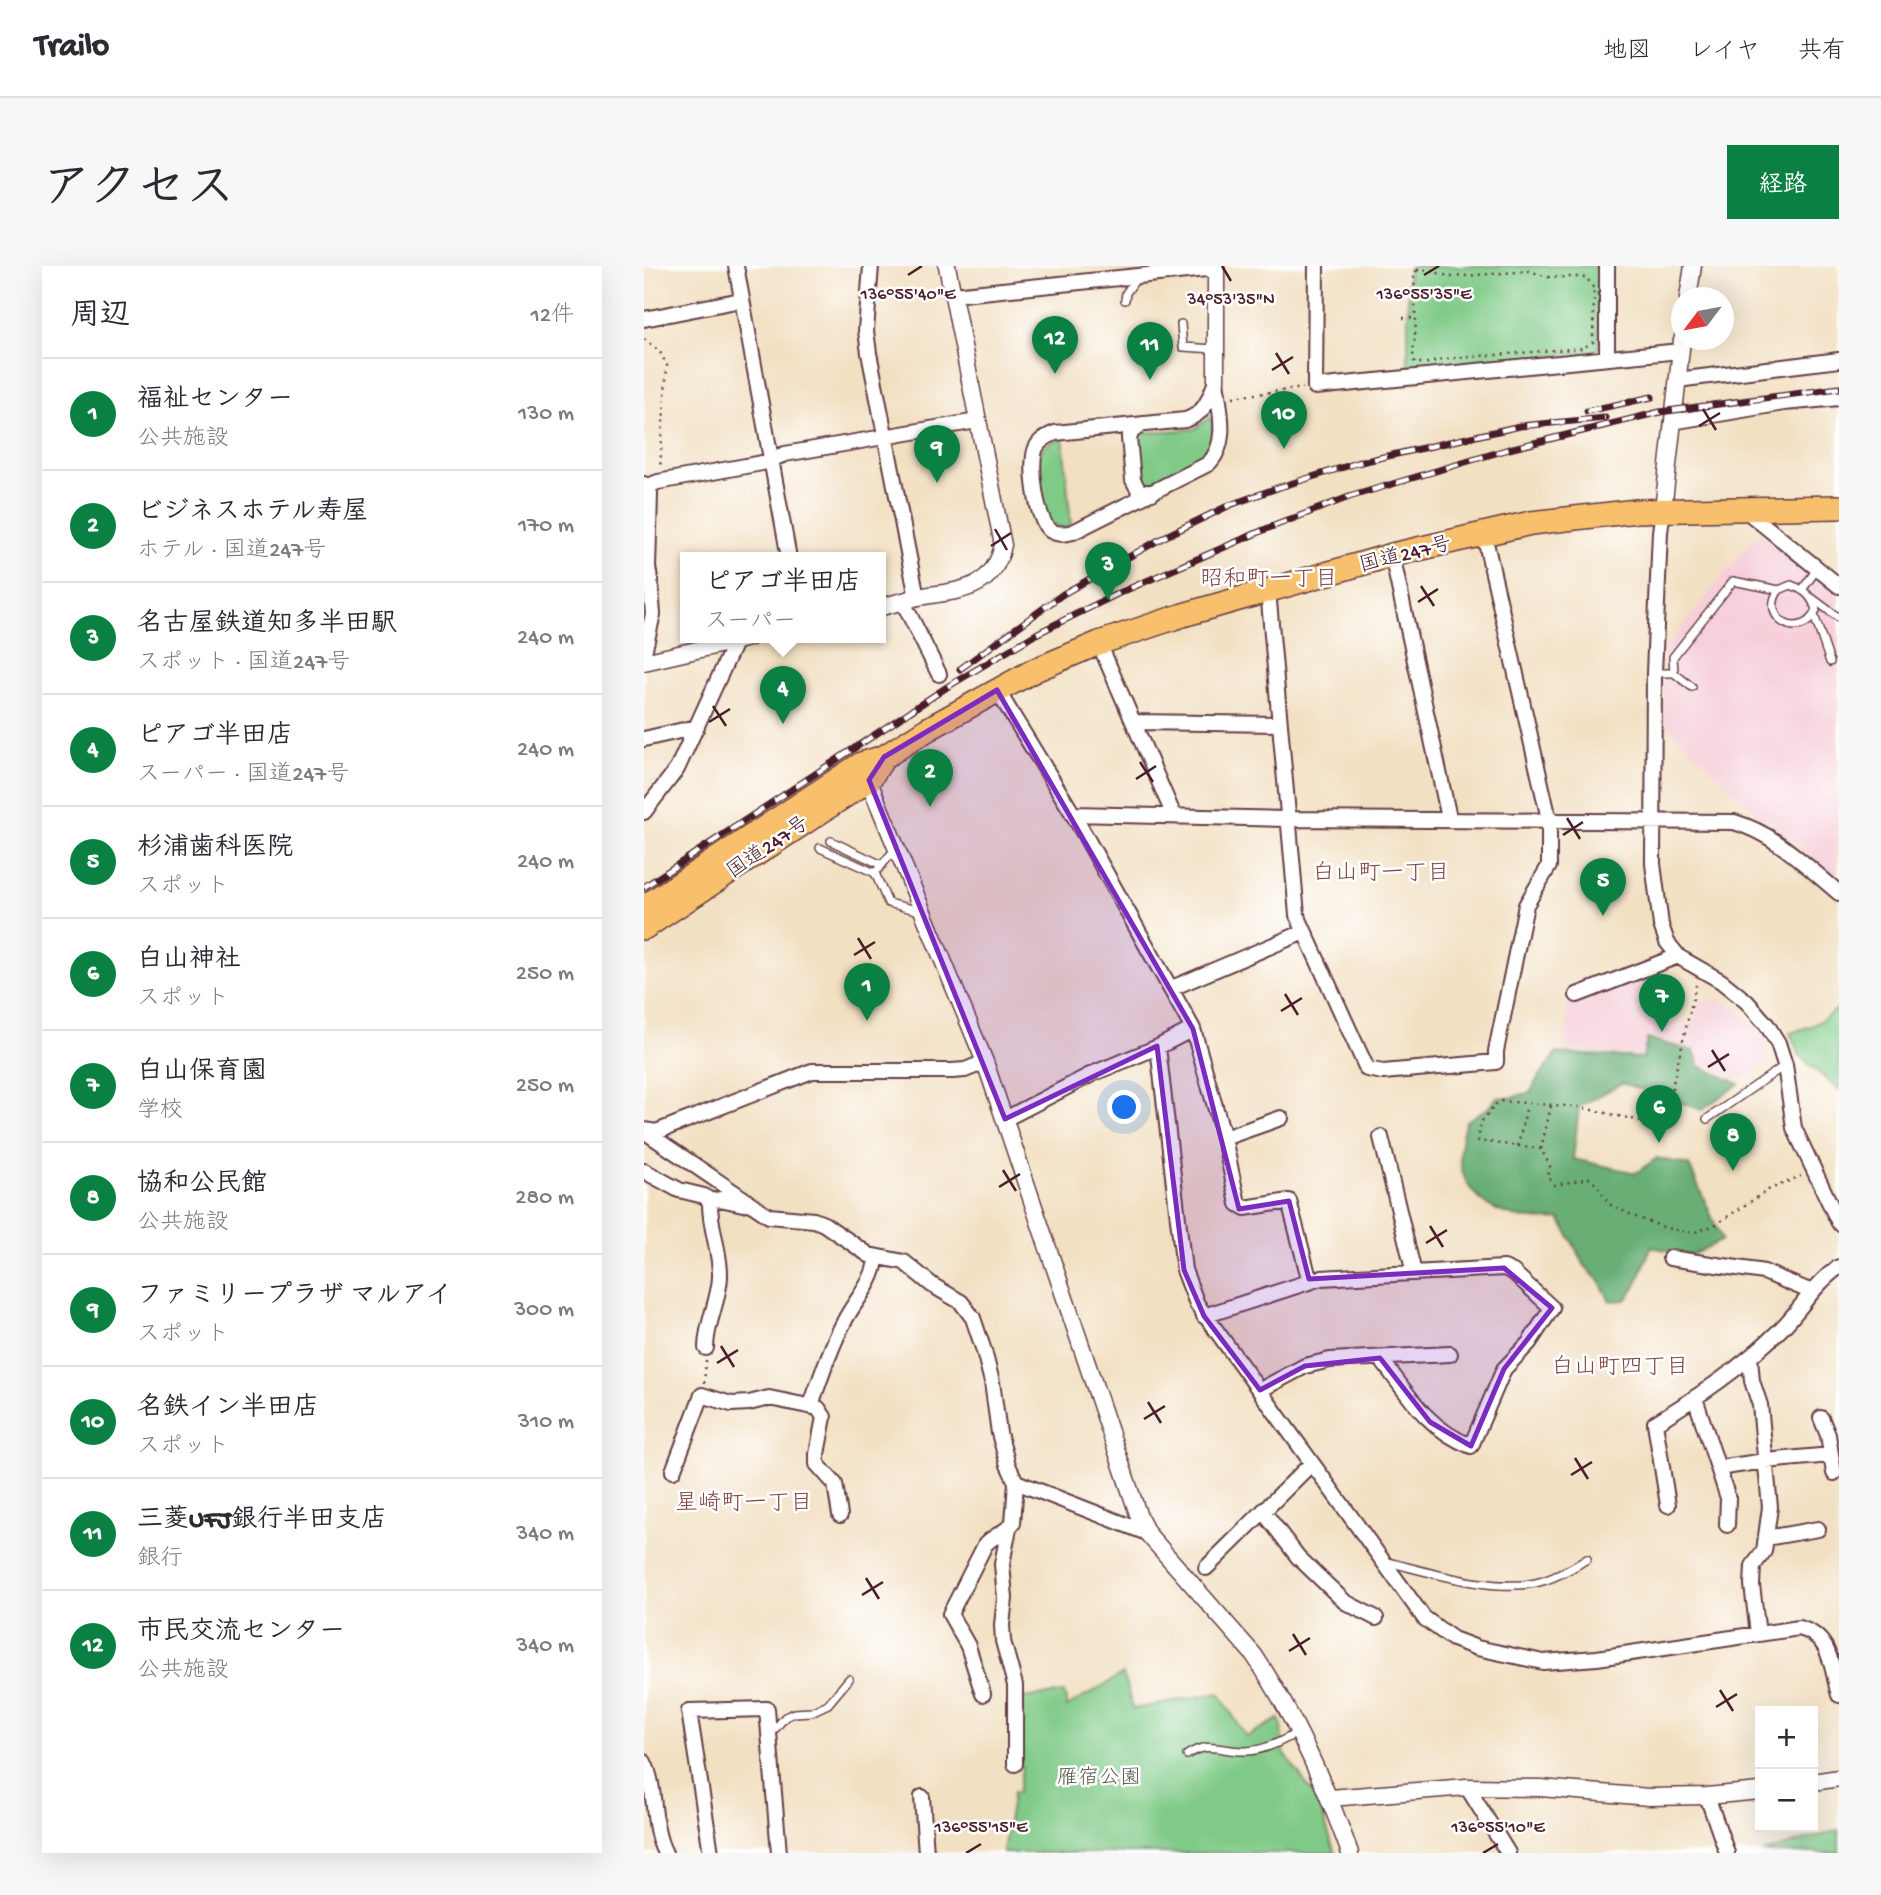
<!DOCTYPE html>
<html lang="ja">
<meta charset="utf-8">
<style>
body{margin:0;font-family:"Gochi Hand","Klee One",sans-serif;background:#f7f7f7;color:#2b2b33}
.controls{position:absolute;right:21px;bottom:21px;display:grid;overflow:hidden;border-radius:0px;box-shadow:0 7px 28px #0002}
.controls button{width:63px;height:63px;display:grid;place-items:center;padding:0;border:0;border-bottom:2px solid #e1e1e2;background:#fff;color:#2b2b33;font:35px sans-serif}
.compass{position:absolute;left:1027px;top:21px;width:63px;height:63px;border-radius:50%;background:#fff;box-shadow:0 7px 28px #0002;rotate:238deg}
.you{position:absolute;left:481px;top:842px;width:24px;height:24px;margin:-18px;border:5px solid #fff;border-radius:50%;background:#1a73e8;box-shadow:0 0 0 10px #1a73e833}
.badge{display:grid;place-items:center;width:46px;height:46px;border-radius:50%;background:#0b8043;color:#fff;font-size:23px;font-weight:700}
.pin{position:absolute;translate:-50% -58px;filter:drop-shadow(0 2px 4px #0008)}
.pin::after{content:'';position:absolute;top:37px;width:24px;height:21px;background:inherit;clip-path:polygon(0 0,100% 0,50% 100%)}
.popup{position:absolute;left:36px;top:286px;width:206px;height:91px;box-sizing:border-box;display:grid;place-content:center;border-radius:0px;background:#fff;filter:drop-shadow(0 2px 5px #0005);font-size:23px;white-space:nowrap;color:#7c7c81}
.popup b{font-size:26px;color:#2b2b33}
.popup::after{content:'';position:absolute;left:50%;top:100%;margin-left:-14px;border:14px solid transparent;border-top-color:#fff}
.list{margin:0;padding:0;list-style:none}
h2{display:flex;justify-content:space-between;align-items:center;height:91px;margin:0;padding:0 28px;font-size:30px}
h2 small{font-size:23px;font-weight:400;color:#7c7c81}
.list li{display:grid;grid-template-columns:46px 1fr auto;gap:21px;align-items:center;box-sizing:border-box;height:112px;padding:0 28px;border-top:2px solid #e1e1e2}
.list b{display:block;font-size:26px;white-space:nowrap}
.list p{margin:0;font-size:23px;white-space:nowrap;color:#7c7c81}
.list em{font-size:23px;font-style:normal;color:#7c7c81}
.map{position:relative;flex:none;width:1195px;height:1587px;overflow:hidden;border-radius:0px}
header{display:flex;align-items:center;gap:42px;box-sizing:border-box;height:98px;padding:0 35px;background:#fff;border-bottom:2px solid #e1e1e2}
header strong{font-size:33px}
nav{display:flex;gap:38px;margin-inline-start:auto;font-size:24px}
.intro{display:flex;align-items:center;justify-content:space-between;box-sizing:border-box;height:168px;padding:0 42px}
h1{margin:0;font-size:49px}
.button{padding:18px 32px;border-radius:0px;background:#0b8043;color:#fff;font-size:24px;font-weight:700}
main{display:flex;gap:42px;padding:0 42px}
aside{flex:1;background:#fff;border-radius:0px;box-shadow:0 7px 28px #0002}
.map>svg:first-child{display:block}
</style>
<header>
<strong>Trailo</strong>
<nav><a>地図</a><a>レイヤ</a><a>共有</a></nav>
</header>
<div class="intro"><h1>アクセス</h1><a class="button">経路</a></div>
<main>
<aside>
<h2>周辺<small>12件</small></h2>
<ul class="list">
<li><span class="badge">1</span><div><b>福祉センター</b><p>公共施設</p></div><em>130 m</em></li>
<li><span class="badge">2</span><div><b>ビジネスホテル寿屋</b><p>ホテル · 国道247号</p></div><em>170 m</em></li>
<li><span class="badge">3</span><div><b>名古屋鉄道知多半田駅</b><p>スポット · 国道247号</p></div><em>240 m</em></li>
<li><span class="badge">4</span><div><b>ピアゴ半田店</b><p>スーパー · 国道247号</p></div><em>240 m</em></li>
<li><span class="badge">5</span><div><b>杉浦歯科医院</b><p>スポット</p></div><em>240 m</em></li>
<li><span class="badge">6</span><div><b>白山神社</b><p>スポット</p></div><em>250 m</em></li>
<li><span class="badge">7</span><div><b>白山保育園</b><p>学校</p></div><em>250 m</em></li>
<li><span class="badge">8</span><div><b>協和公民館</b><p>公共施設</p></div><em>280 m</em></li>
<li><span class="badge">9</span><div><b>ファミリープラザ マルアイ</b><p>スポット</p></div><em>300 m</em></li>
<li><span class="badge">10</span><div><b>名鉄イン半田店</b><p>スポット</p></div><em>310 m</em></li>
<li><span class="badge">11</span><div><b>三菱UFJ銀行半田支店</b><p>銀行</p></div><em>340 m</em></li>
<li><span class="badge">12</span><div><b>市民交流センター</b><p>公共施設</p></div><em>340 m</em></li>
</ul>
</aside>
<div class="map">
<svg width="1195" height="1587" viewBox="0 0 1195 1587">
<rect width="100%" height="100%" fill="#fff"/>
<filter id="ink" filterUnits="userSpaceOnUse"><feTurbulence type="fractalNoise" baseFrequency=".0143" numOctaves="2"/><feDisplacementMap in="SourceGraphic" scale="14" xChannelSelector="R" yChannelSelector="G"/><feConvolveMatrix kernelMatrix="1 2 1 2 8 2 1 2 1" color-interpolation-filters="sRGB"/></filter>
<filter id="wash" filterUnits="userSpaceOnUse"><feTurbulence type="fractalNoise" baseFrequency=".00686" numOctaves="4" result="noise"/><feDisplacementMap in="SourceGraphic" scale="28" xChannelSelector="R" yChannelSelector="G"/><feGaussianBlur stdDeviation="1.57" result="paint"/><feColorMatrix in="noise" values="0 0 0 0 0 0 0 0 0 0 0 0 0 0 0 0 0 1.4 0 .05"/><feComposite in="paint" operator="in"/></filter>
<g filter="url(#wash)">
<rect width="100%" height="100%" fill="#f2e0c2"/>
<!-- built -->
<path fill="#f6cfd9" d="M 1114,266 L 1173,303 L 1195,321 L 1193,613 L 1125,555 L 1115,551 L 1019,455 L 1020,383 Z
M 996,714 L 1029,719 L 1027,756 L 1049,760 L 1056,734 L 1074,734 L 1094,743 L 1111,761 L 1124,780 L 1120,798 L 1108,808 L 1095,813 L 1056,798 L 1052,784 L 1002,770 L 998,790 L 921,783 L 924,732 L 963,727 L 983,717 Z"/>
<!-- green -->
<path fill="#80ca87" stroke="#657459" stroke-width="2" d="M 767,0 L 955,0 L 955,81 L 950,86 L 769,104 L 764,100 L 764,3 Z
M 566,152 C 572,163 568,179 560,189 C 556,195 514,217 507,219 C 505,219 497,217 496,217 L 490,172 L 496,167 L 550,163 Z
M 419,172 L 427,260 C 392,273 396,210 395,190 C 399,178 408,175 419,172 Z
M 1195,742 L 1195,824 L 1156,790 L 1146,767 L 1170,759 Z
M 479,1408 L 489,1443 L 575,1427 L 602,1471 L 635,1453 L 638,1460 L 640,1487 L 673,1533 L 691,1587 L 359,1587 L 369,1526 L 374,1527 L 378,1502 L 375,1495 L 378,1432 L 420,1427 L 423,1441 Z
M 1195,1564 L 1195,1587 L 1118,1587 Z"/>
<!-- forest -->
<path fill="#68ae74" stroke="#596650" stroke-width="2" d="M 1003,773 L 1050,785 L 1055,800 L 1095,818 L 1058,844 L 978,817 L 935,841 L 929,893 L 992,907 L 1013,892 L 1045,899 L 1078,974 L 1048,989 L 1007,981 L 993,1018 L 982,1034 L 966,1035 L 956,1016 L 941,1000 L 916,953 C 851,958 798,927 822,855 L 844,842 L 853,831 L 866,832 L 887,826 L 892,815 L 913,787 L 999,792 Z"/>
</g>
<g filter="url(#ink)">
<g fill="none" stroke-linecap="round" stroke-linejoin="round">
<defs>
<path id="service" d="M 481,34 L 482,27 L 494,10
M 537,58 L 539,81 L 571,83
M 1147,319 C 1161,324 1169,331 1172,345 C 1156,377 1115,352 1135,324 Z
M 1158,324 L 1173,303
M 1168,332 L 1195,352
M 1170,349 L 1186,396
M 1010,407 L 1030,407 L 1029,391 L 1089,315 L 1135,324
M 1030,407 L 1048,421
M 187,575 L 238,599
M 253,581 L 231,607 L 244,637 L 276,645
M 176,582 L 231,607
M 1063,853 L 1140,800
M 740,1295 C 786,1306 854,1329 899,1315 C 915,1310 929,1302 943,1293
M 126,1469 L 141,1451 L 150,1447 L 167,1446 L 184,1438 L 205,1413
M 543,1489 C 566,1474 577,1486 602,1485 C 619,1485 639,1475 654,1466"/>
<path id="minor" d="M 92,0 L 145,292
M 227,0 L 222,65 L 225,87 L 273,332
M 672,0 L 671,121 L 1036,85
M 963,0 L 963,91
M 309,29 L 572,2
M 0,53 L 97,34
M 1033,114 L 1195,94
M 572,115 C 575,141 586,177 564,198 L 429,266 C 421,268 414,269 407,265 C 392,256 384,193 393,180 C 397,173 404,170 411,167 L 541,154 C 561,148 565,133 572,115 Z
M 1028,156 L 1140,137 L 1195,132
M 499,158 L 488,165 L 485,172 L 489,214 L 495,225 L 508,227
M 0,218 L 4,220 L 6,228 L 4,302 L 6,312 L 0,310
M 4,220 L 14,216 L 118,197 L 141,188 L 333,155
M 1100,243 L 1195,320
M 1019,244 L 1016,266 L 1010,407 L 1009,598 L 1017,659 L 1023,676 L 1035,691 L 1077,715 L 1103,736 L 1123,759 L 1134,777 L 1141,799 L 1150,862 L 1195,957
M 748,289 L 805,552
M 624,324 L 653,649 L 723,803 L 739,806 L 852,796 L 852,785 L 882,639 L 905,600 L 905,553 L 840,268
M 259,336 L 295,408
M 455,377 L 530,550
M 0,387 L 9,348 L 6,312
M 353,424 L 429,548 L 549,763 L 580,872 L 594,938 L 601,942 L 645,935 L 666,1016
M 491,456 L 636,458
M 0,473 L 53,461
M 0,546 L 33,503 L 93,372
M 429,548 L 644,553 L 1090,556 C 1132,568 1162,600 1195,627
M 528,722 L 660,666
M 933,729 L 1034,690
M 514,781 L 540,1004 L 553,1038 L 780,1352 L 809,1373 L 833,1382 L 899,1396 L 953,1392 L 1155,1362 C 1188,1370 1187,1401 1195,1429
M 361,853 L 450,807 L 514,781 L 549,763
M 0,864 L 12,866 L 168,805 L 308,805 L 321,804 L 341,796
M 0,865 L 125,950 L 170,954 L 180,958 L 225,989 L 260,996 L 288,1019 L 317,1036 L 329,1052 L 340,1085 L 348,1116 L 355,1167 L 364,1199 L 372,1216 L 503,1267
M 737,871 L 770,1007
M 580,872 L 637,852
M 0,905 L 35,924 L 60,930 L 66,935 L 76,933 L 99,938
M 1026,992 L 1120,1006 L 1168,1026
M 560,1050 L 677,1012 L 860,1002 L 869,1006 L 908,1042 L 885,1077 L 860,1103 L 827,1180 C 783,1163 764,1128 736,1092
M 62,1082 C 62,1057 75,1035 76,1011 C 77,986 65,961 66,935
M 1106,1091 L 1108,1115 L 1116,1139 L 1126,1241 L 1120,1285 L 1109,1300 L 1108,1319 L 1114,1368
M 616,1124 L 661,1100 L 686,1094 L 806,1088
M 1051,1132 L 1084,1232 L 1083,1259
M 167,1139 C 177,1111 186,1082 200,1056 C 210,1035 231,1016 232,992
M 1177,1152 L 1184,1169 L 1190,1207
M 1074,1202 L 1121,1195 L 1187,1189
M 29,1205 L 58,1129 L 87,1138 L 105,1137 L 125,1132 L 174,1142 L 180,1151 L 173,1188 L 173,1198 L 191,1218 L 196,1249
M 1024,1239 L 1011,1157 C 1057,1129 1097,1102 1136,1064 C 1157,1043 1171,1017 1195,1001
M 619,1245 L 654,1291 L 701,1336 L 732,1352
M 365,1262 L 358,1298 L 361,1332 L 358,1359 L 359,1375 L 371,1419 L 371,1498
M 1122,1272 L 1174,1263
M 562,1302 L 668,1197
M 339,1428 L 324,1380 L 306,1348 L 341,1279 C 349,1269 362,1267 369,1257 L 372,1216
M 0,1496 C 14,1524 6,1559 21,1587
M 823,1521 L 864,1587
M 1063,1530 L 1083,1587
M 278,1531 L 282,1587
M 67,1587 L 45,1445 L 123,1443 L 135,1587"/>
<path id="tertiary" d="M 572,0 L 572,115
M 1044,32 L 1049,0
M 1019,244 L 1038,74
M 237,341 C 249,338 262,334 274,331 C 314,324 349,326 359,279 L 303,0
M 0,396 L 105,372
M 221,506 L 341,796 L 495,1251 L 503,1267 L 610,1389 C 651,1450 681,1518 706,1587
M 1169,1516 L 1195,1512
M 686,1532 L 823,1521 L 897,1522 L 1005,1531 L 1063,1530 L 1116,1525"/>
<path id="trunk" d="M 0,641 L 217,498 L 240,491 L 284,463 L 391,404 L 455,377 L 539,349 L 748,289 L 887,257 L 993,245 L 1195,241
M 0,662 L 225,514 L 240,491"/>
</defs>
<!-- service casing -->
<use href="#service" stroke="#633c42" stroke-width="10"/>
<!-- minor casing -->
<use href="#minor" stroke="#633c42" stroke-width="18"/>
<!-- tertiary casing -->
<use href="#tertiary" stroke="#633c42" stroke-width="19"/>
<!-- trunk casing -->
<use href="#trunk" stroke="#633c42" stroke-width="26"/>
<!-- path -->
<path stroke="#633c42" stroke-width="2.5" stroke-dasharray="2 5" stroke-linecap="butt" d="M 773,4 L 785,4 L 807,11 L 885,5 L 904,11 L 942,11 L 950,23 L 949,76 L 939,82 L 800,93 L 784,97 L 771,97 L 769,90 L 772,57 L 770,10 Z
M 759,52 L 772,52
M 0,73 L 16,86 L 23,99 L 16,203
M 589,131 L 659,122
M 907,840 L 897,883 L 906,900 L 904,911 L 911,919 L 945,912 L 953,919 L 965,938 L 992,951 L 1022,962 L 1048,967 L 1071,959 L 1124,924 L 1157,910
M 874,880 L 883,839
M 897,883 L 834,875 L 837,856 L 855,835 L 935,841 L 1019,860 L 1052,719
M 60,1117 L 62,1095"/>
<!-- service -->
<use href="#service" stroke="#fff" stroke-width="7"/>
<!-- minor -->
<use href="#minor" stroke="#fff" stroke-width="14"/>
<!-- tertiary -->
<use href="#tertiary" stroke="#fff" stroke-width="16"/>
<!-- trunk -->
<use href="#trunk" stroke="#f8bf6c" stroke-width="23"/>
<defs>
<path id="rail" d="M 943,145 L 1008,131
M 316,403 L 419,328 L 522,270 L 586,239 L 636,221 L 713,197 L 876,160 L 961,152
M 0,621 L 303,421 L 394,367 L 473,328 L 622,263 L 705,231 L 865,183 L 1016,146 L 1195,122"/>
</defs>
<!-- rail casing -->
<use href="#rail" stroke="#4a1f2b" stroke-width="7"/>
<!-- rail -->
<use href="#rail" stroke="#fff" stroke-width="4.5" stroke-dasharray="13" stroke-linecap="butt"/>
</g>
</g>
<!-- marked area -->
<path fill="#7b2cbf" fill-opacity="0.2" stroke="#7b2cbf" stroke-width="5" stroke-linejoin="round" d="M 353,424 L 549,763 L 595,943 L 645,935 L 665,1013 L 860,1002 L 908,1042 L 860,1103 L 827,1180 L 786,1156 L 736,1092 L 661,1100 L 616,1124 L 560,1050 L 540,1004 L 513,780 L 361,853 L 225,514 L 240,491 Z"/>
<!-- ticks -->
<path fill="none" stroke="#4a1f2b" stroke-width="2.5" d="M 578,0 L 587,15M 264,9 L 278,0M 780,9 L 795,0M 632,87 L 645,108M 628,104 L 649,91M 1059,143 L 1072,164M 1055,160 L 1076,147M 351,263 L 363,284M 347,280 L 367,267M 777,320 L 790,340M 774,336 L 794,323M 69,440 L 82,460M 65,456 L 86,443M 496,496 L 509,516M 492,513 L 512,500M 923,552 L 936,573M 919,569 L 939,556M 214,672 L 227,693M 210,689 L 231,676M 641,728 L 654,749M 637,745 L 658,732M 1068,784 L 1081,805M 1064,801 L 1085,788M 359,904 L 372,925M 355,921 L 376,908M 786,960 L 799,981M 782,977 L 803,964M 77,1080 L 90,1101M 73,1097 L 94,1084M 504,1136 L 517,1157M 500,1153 L 521,1140M 931,1192 L 944,1213M 927,1209 L 948,1196M 222,1312 L 235,1333M 218,1329 L 239,1316M 649,1368 L 662,1389M 645,1385 L 666,1372M 1076,1424 L 1089,1445M 1072,1441 L 1093,1428M 322,1587 L 337,1578M 839,1587 L 854,1578"/>
<g text-anchor="middle" stroke-width="5" stroke-linejoin="round" paint-order="stroke">
<!-- street labels -->
<g font-size="21" fill="#4a1f2b" stroke="#fff">
<text transform="translate(761 287) rotate(-14)" y="7">国道247号</text>
<text transform="translate(123 580) rotate(-34)" y="7">国道247号</text>
</g>
<!-- park labels -->
<g font-size="21" fill="#5d5b4b" stroke="#fff">
<text x="455" y="1517">雁宿公園</text>
</g>
<!-- neighbourhood labels -->
<g font-size="23" fill="#824848" stroke="#fff">
<text x="625" y="319">昭和町一丁目</text>
<text x="737" y="613">白山町一丁目</text>
<text x="976" y="1107">白山町四丁目</text>
<text x="100" y="1243">星崎町一丁目</text>
</g>
</g>
<g font-size="18" text-anchor="middle" fill="#4a1f2b" stroke="#fff" stroke-width="5" stroke-linejoin="round" paint-order="stroke">
<text x="264" y="33">136°55'40"E</text>
<text x="780" y="33">136°55'35"E</text>
<text x="587" y="38">34°53'35"N</text>
<text x="337" y="1566">136°55'15"E</text>
<text x="854" y="1566">136°55'10"E</text>
</g>
</svg>
<div class="controls">
<button>+</button>
<button>−</button>
</div>
<svg class="compass" viewBox="-18 -18 36 36"><path d="M0-13l5 13h-10z" fill="#e53935"/><path d="M0 13l5-13h-10z" fill="#7c7c81"/></svg>
<div class="you"></div>
<div class="pin badge" style="left:223px;top:755px">1</div>
<div class="pin badge" style="left:286px;top:541px">2</div>
<div class="pin badge" style="left:464px;top:334px">3</div>
<div class="pin badge" style="left:139px;top:458px">4</div>
<div class="popup"><b>ピアゴ半田店</b>スーパー</div>
<div class="pin badge" style="left:959px;top:650px">5</div>
<div class="pin badge" style="left:1015px;top:877px">6</div>
<div class="pin badge" style="left:1018px;top:766px">7</div>
<div class="pin badge" style="left:1089px;top:905px">8</div>
<div class="pin badge" style="left:293px;top:217px">9</div>
<div class="pin badge" style="left:640px;top:183px">10</div>
<div class="pin badge" style="left:506px;top:114px">11</div>
<div class="pin badge" style="left:411px;top:108px">12</div>
</div>
</main>
